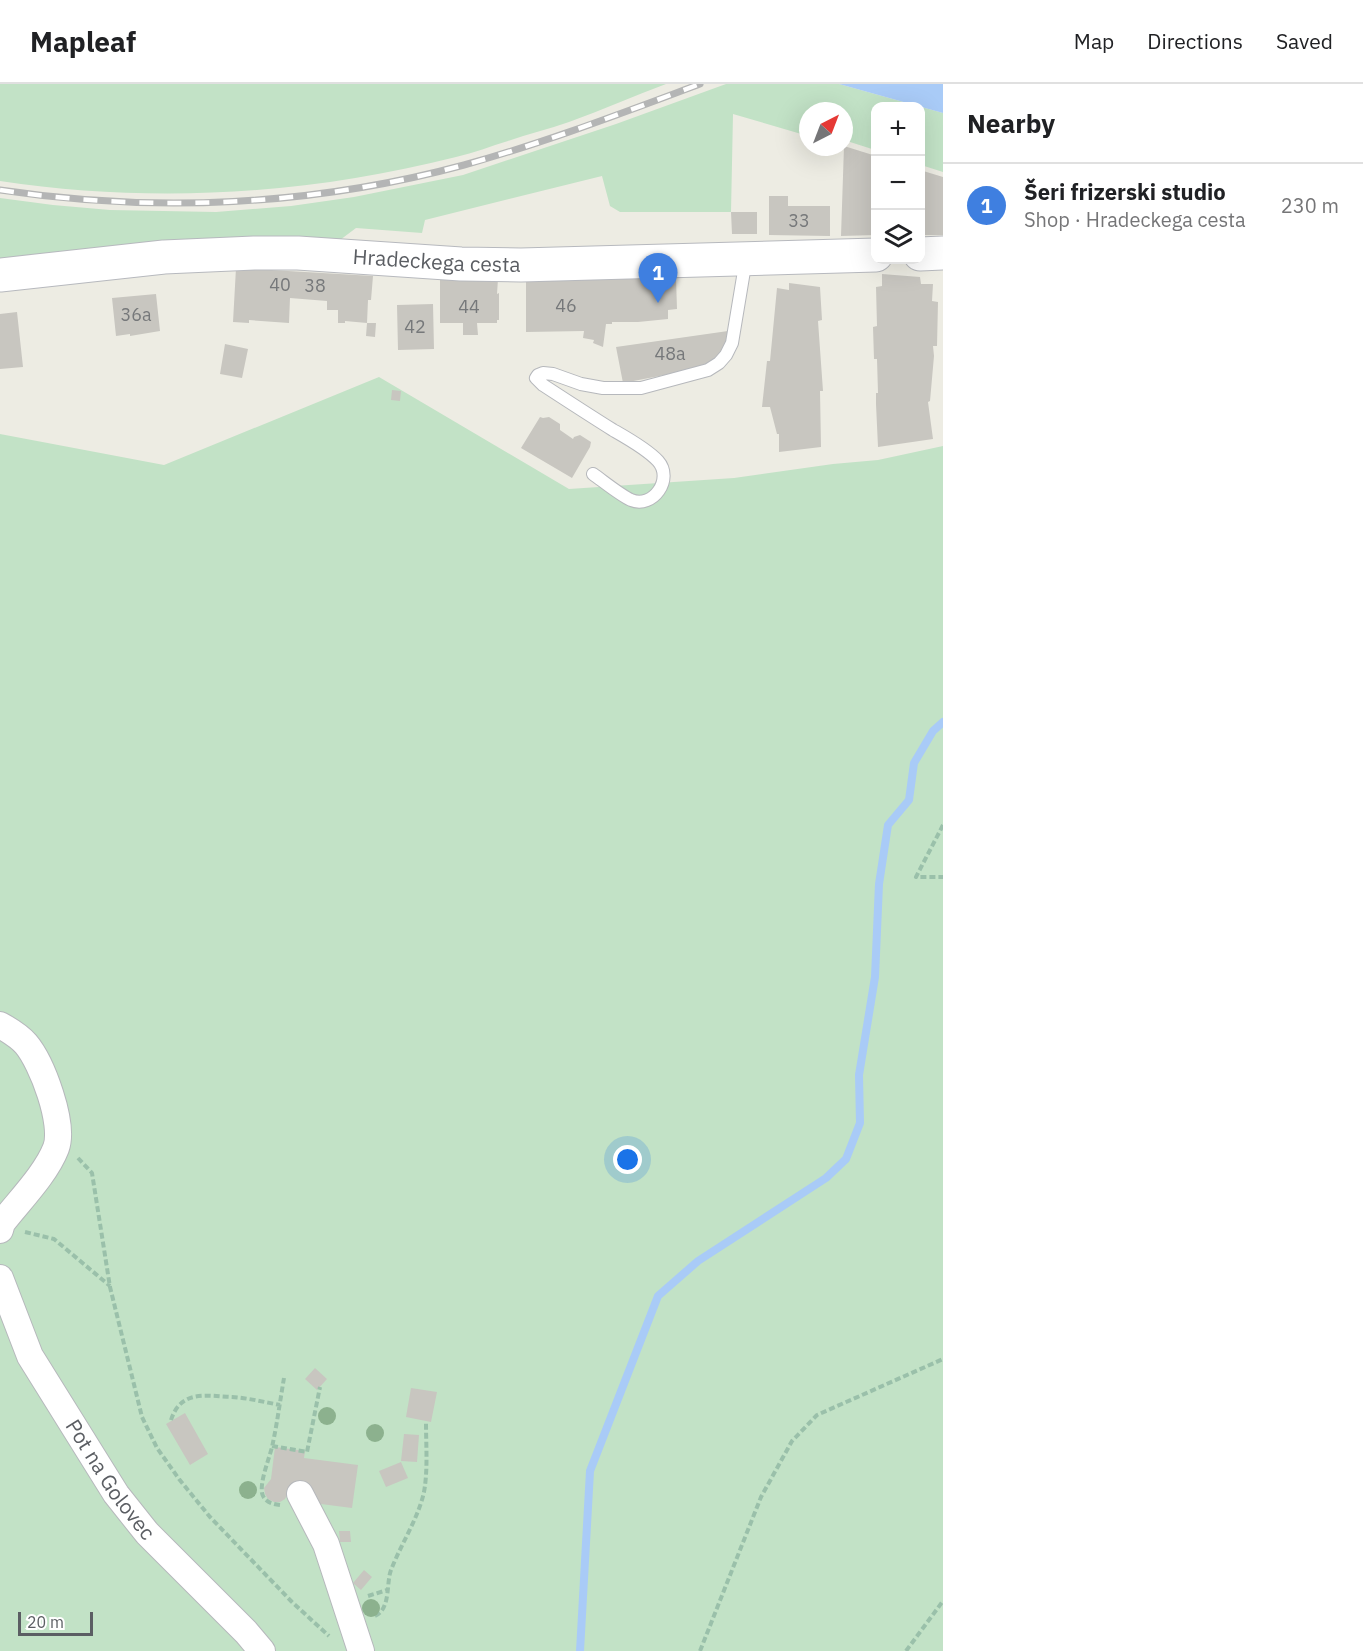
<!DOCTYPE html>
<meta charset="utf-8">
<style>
body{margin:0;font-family:"IBM Plex Sans",sans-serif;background:#f2f2f2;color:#202124}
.controls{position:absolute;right:18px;top:18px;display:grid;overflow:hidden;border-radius:12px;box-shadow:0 6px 24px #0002}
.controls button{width:54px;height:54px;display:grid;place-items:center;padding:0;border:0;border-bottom:2px solid #e0e0e0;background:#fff;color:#202124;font:30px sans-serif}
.compass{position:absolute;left:799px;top:18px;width:54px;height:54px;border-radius:50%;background:#fff;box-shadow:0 6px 24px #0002;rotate:42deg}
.scale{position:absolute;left:18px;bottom:15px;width:75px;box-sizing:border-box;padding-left:6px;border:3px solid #5b5e63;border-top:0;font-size:16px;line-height:21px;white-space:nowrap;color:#5b5e63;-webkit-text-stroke:4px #fff;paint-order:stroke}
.you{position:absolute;left:628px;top:1076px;width:21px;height:21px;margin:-15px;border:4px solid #fff;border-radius:50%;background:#1a73e8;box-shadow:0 0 0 9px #1a73e833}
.badge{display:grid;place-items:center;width:39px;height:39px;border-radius:50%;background:#2563eb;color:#fff;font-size:20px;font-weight:700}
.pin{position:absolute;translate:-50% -50px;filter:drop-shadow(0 2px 3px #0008)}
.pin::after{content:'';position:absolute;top:32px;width:21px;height:18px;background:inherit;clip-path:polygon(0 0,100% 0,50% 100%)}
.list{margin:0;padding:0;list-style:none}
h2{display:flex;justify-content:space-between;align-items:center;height:78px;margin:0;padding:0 24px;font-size:26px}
h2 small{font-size:20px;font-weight:400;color:#757577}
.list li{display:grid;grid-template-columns:39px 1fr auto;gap:18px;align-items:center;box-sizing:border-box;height:84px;padding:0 24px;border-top:2px solid #e0e0e0}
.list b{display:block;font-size:22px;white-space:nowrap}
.list p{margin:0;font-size:20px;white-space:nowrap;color:#757577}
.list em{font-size:20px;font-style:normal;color:#757577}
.icon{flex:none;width:33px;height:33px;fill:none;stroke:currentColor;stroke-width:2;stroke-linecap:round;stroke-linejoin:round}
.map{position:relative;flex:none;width:943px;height:1567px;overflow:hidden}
header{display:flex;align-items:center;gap:36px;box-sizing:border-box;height:84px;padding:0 30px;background:#fff;border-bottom:2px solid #e0e0e0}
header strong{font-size:28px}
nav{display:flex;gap:33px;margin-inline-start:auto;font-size:21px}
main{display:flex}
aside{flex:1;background:#fff}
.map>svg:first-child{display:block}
</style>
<header>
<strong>Mapleaf</strong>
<nav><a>Map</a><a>Directions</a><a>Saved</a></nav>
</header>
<main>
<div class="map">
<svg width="943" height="1567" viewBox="0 0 943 1567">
<rect width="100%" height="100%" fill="#edece3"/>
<!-- green -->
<path fill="#c2e2c6" d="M 0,0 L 666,0 C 634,12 602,26 569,38 C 549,45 528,50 508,57 C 491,62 474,69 456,73 C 306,111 153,120 0,97 Z
M 726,0 L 839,0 L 943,29 L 943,88 L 921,81 L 920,22 L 876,22 L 875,66 L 847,57 L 844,63 L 844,27 L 808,27 L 808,52 L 733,30 L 731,128 L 620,128 L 610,122 L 602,92 L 425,136 L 422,149 L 356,144 L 336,159 L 0,178 L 0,114 L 53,121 L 110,126 L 216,128 L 291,122 L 354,113 L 463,91 L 616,40 Z
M 379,293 L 569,405 L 734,394 L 833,380 L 878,376 L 943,362 L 943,1567 L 0,1567 L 0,350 L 164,381 Z"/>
<!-- water -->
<path fill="#a9cbf7" d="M 839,0 L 943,0 L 943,29 Z"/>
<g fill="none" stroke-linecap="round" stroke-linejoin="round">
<!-- stream -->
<path stroke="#a9cbf7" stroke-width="8" d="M 580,1567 L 590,1387 L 658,1212 L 698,1177 L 826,1094 L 846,1075 L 860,1039 L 859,991 L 875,893 L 879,800 L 888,741 L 909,716 L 914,679 L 933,647 L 943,638"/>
</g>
<!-- building -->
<path fill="#c8c6c0" d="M 844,62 L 876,72 L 876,151 L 841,152 Z
M 920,86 L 943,93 L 943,151 L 920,151 Z
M 769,112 L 788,112 L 788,122 L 830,122 L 830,152 L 769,151 Z
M 731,128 L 757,128 L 757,150 L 732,150 Z
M 236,184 L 373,192 L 371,216 L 368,216 L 367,239 L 376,239 L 375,253 L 366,252 L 367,239 L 345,237 L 345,239 L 338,239 L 338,226 L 327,226 L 327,217 L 290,214 L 289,239 L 249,236 L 249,239 L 233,238 Z
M 882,190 L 920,193 L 921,200 L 933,200 L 932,217 L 938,218 L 937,262 L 933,262 L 934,272 L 930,317 L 928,318 L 933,355 L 878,363 L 876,320 L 876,309 L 878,309 L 877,275 L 874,275 L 873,243 L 877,242 L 876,203 L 882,202 Z
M 440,194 L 498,195 L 497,210 L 499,209 L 499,236 L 497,236 L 497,239 L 477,239 L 478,251 L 463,251 L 463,239 L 440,239 Z
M 676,194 L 677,225 L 668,226 L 668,235 L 638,238 L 612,238 L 612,240 L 606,240 L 603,263 L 593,259 L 594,256 L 583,254 L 584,247 L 526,248 L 526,197 Z
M 789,199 L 820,203 L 822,236 L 818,237 L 823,307 L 820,307 L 821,363 L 779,368 L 779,350 L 777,350 L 770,323 L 762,323 L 767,277 L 770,277 L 777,204 L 789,206 Z
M 156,210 L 160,247 L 130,252 L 130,250 L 116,252 L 112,214 Z
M 433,220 L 434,265 L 398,266 L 397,221 Z
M 17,228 L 23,283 L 0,285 L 0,230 Z
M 728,247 L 727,262 L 718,277 L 701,284 L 623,299 L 616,263 Z
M 225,260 L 248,265 L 242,294 L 220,290 Z
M 392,306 L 401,307 L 400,317 L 391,316 Z
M 540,333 L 543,334 L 549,333 L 560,340 L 560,346 L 573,355 L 574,353 L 580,351 L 591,358 L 590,363 L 572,394 L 521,364 Z
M 315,1284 L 327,1295 L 317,1306 L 305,1295 Z
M 411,1304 L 437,1308 L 431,1338 L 406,1333 Z
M 185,1329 L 208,1370 L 190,1381 L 166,1340 Z
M 404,1350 L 419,1351 L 417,1378 L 401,1377 Z
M 275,1363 L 305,1367 L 304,1374 L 358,1381 L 352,1424 L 313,1419 L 314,1408 L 288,1404 L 288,1409 L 285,1415 L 280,1418 L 274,1418 L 268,1415 L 265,1410 L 264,1404 L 271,1395 Z
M 401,1378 L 408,1394 L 386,1403 L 379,1387 Z
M 339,1447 L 350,1447 L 351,1458 L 340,1458 Z
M 364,1486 L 372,1493 L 361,1506 L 353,1499 Z"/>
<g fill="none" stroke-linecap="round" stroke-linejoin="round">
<defs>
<path id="lane" d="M 593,390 C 603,397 620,411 631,416 C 653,425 674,395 658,377 C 647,365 627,354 613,346 C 589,331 566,316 543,301 L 536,294 L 538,291 L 543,289 L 553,290 L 581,300 L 603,304 L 641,304 L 708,286 L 719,279 L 726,271 L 732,259 L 746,175"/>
<g id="street">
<path d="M 0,941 C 9,946 19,952 26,960 C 42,979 65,1040 56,1064 C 46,1090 19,1117 2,1139 L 0,1146"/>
<path id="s1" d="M 0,1194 L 30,1272 L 116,1410 L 147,1449 L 246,1548 L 262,1567"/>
<path d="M 300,1410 L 326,1460 L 361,1567"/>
</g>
<g id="secondary">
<path d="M 920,170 L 943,169"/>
<path id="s2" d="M 0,191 L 164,173 L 254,169 L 298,169 L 461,180 L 521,181 L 876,171"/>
</g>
</defs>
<!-- lane casing -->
<use href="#lane" stroke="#b6b8bc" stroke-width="14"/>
<!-- street casing -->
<use href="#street" stroke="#b6b8bc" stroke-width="28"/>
<!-- secondary casing -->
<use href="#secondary" stroke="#b7b9be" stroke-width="35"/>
<!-- path -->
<path stroke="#9ac0aa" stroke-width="4" stroke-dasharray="6 3" stroke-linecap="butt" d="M 943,741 L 916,793 L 943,793
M 78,1074 L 92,1089 L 110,1203 L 142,1333 L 157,1364 L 179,1395 L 210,1433 L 292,1518 L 329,1552
M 25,1148 L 54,1155 L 110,1202
M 171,1336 C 181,1305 207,1312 232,1313 C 248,1314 264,1318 280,1321
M 272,1362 L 307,1368 L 320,1303
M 280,1421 C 272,1420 264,1418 262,1409 C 260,1397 269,1375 272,1363 C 277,1341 280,1317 284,1294
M 368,1512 L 387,1506
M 375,1532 C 391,1525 386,1499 391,1486 C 401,1460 418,1435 424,1408 C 428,1386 426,1362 426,1338
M 700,1567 L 761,1413 L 792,1357 L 817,1331 L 943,1275
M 906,1567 L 943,1517"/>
<!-- lane -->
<use href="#lane" stroke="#fff" stroke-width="12"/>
<!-- street -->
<use href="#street" stroke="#fff" stroke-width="26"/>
<!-- secondary -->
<use href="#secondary" stroke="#fff" stroke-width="33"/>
<defs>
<path id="rail" d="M 0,106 C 154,129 313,122 464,81 C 544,59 622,29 700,0"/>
</defs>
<!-- rail casing -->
<use href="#rail" stroke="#b4b5b5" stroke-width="7"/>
<!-- rail -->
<use href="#rail" stroke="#fff" stroke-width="4.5" stroke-dasharray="14" stroke-linecap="butt"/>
</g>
<!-- trees -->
<g fill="#8cb18e">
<circle cx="327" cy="1332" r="9"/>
<circle cx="375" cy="1349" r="9"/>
<circle cx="248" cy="1406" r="9"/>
<circle cx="371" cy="1524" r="9"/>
</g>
<g text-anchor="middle" stroke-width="4.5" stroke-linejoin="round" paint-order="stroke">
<!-- number labels -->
<g font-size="18" fill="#76787a">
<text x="799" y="143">33</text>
<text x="280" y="207">40</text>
<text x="315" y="208">38</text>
<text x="566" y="228">46</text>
<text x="469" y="229">44</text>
<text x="136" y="237">36a</text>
<text x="415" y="249">42</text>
<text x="670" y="276">48a</text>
</g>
<!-- street labels -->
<g font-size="21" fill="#5b5e63" stroke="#fff">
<text dy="7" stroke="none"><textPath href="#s2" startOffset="438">Hradeckega cesta</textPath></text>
<text dy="7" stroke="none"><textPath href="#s1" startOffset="231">Pot na Golovec</textPath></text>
</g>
</g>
</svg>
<div class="controls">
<button>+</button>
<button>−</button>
<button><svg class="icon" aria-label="layers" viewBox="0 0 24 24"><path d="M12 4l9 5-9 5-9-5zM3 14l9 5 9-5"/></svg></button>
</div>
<svg class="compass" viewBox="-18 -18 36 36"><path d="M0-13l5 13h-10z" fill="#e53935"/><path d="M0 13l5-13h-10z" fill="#757577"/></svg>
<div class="scale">20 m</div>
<div class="you"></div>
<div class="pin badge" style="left:658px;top:219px;background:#3f7fe0">1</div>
</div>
<aside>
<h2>Nearby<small></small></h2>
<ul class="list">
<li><span class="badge" style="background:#3f7fe0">1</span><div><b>Šeri frizerski studio</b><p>Shop · Hradeckega cesta</p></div><em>230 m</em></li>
</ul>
</aside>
</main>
